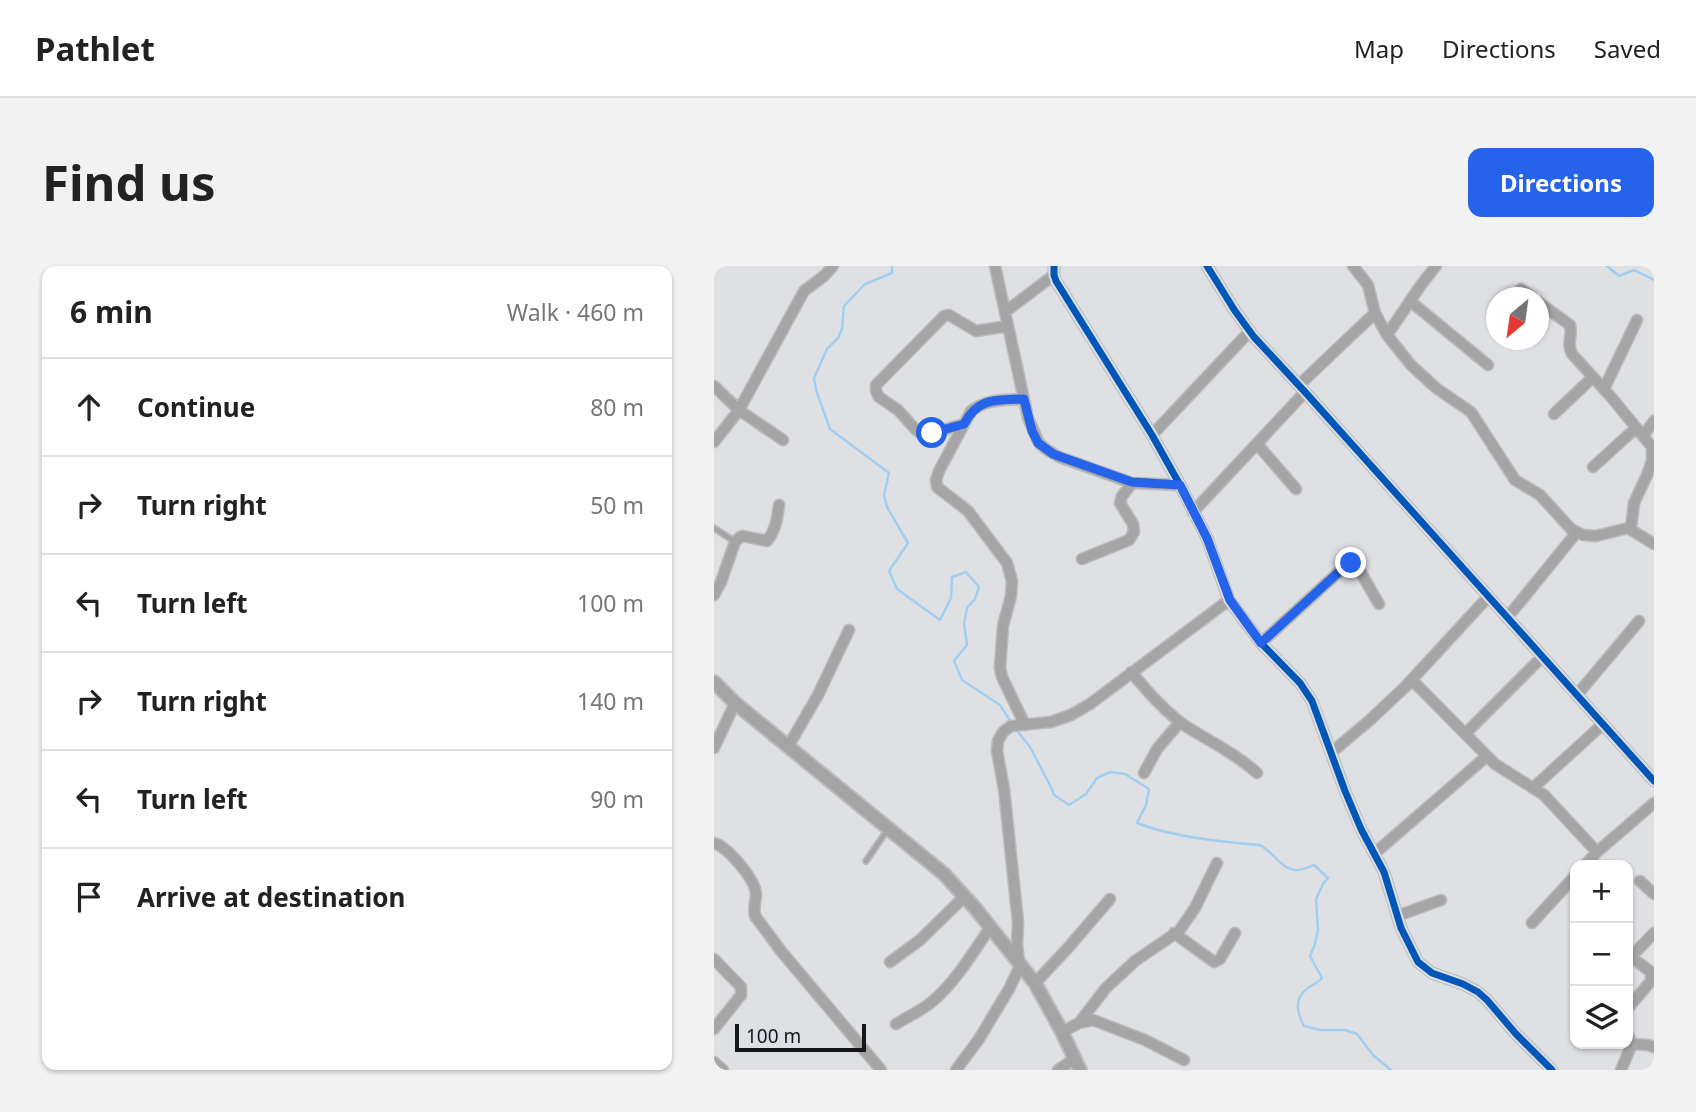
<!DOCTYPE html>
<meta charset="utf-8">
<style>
body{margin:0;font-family:"Noto Sans",sans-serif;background:#f2f2f2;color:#222}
.controls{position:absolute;right:21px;bottom:21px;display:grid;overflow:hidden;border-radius:14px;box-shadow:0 2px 5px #0004}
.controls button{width:63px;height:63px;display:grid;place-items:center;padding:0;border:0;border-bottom:2px solid #e0e0e0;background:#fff;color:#222;font:35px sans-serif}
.compass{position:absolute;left:772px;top:21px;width:63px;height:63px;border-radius:50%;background:#fff;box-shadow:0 2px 5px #0004;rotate:209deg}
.scale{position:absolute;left:21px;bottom:18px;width:131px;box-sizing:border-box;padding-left:7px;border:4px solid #151618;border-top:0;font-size:19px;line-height:24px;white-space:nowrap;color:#151618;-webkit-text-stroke:5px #dddfe6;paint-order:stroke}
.stop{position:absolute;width:21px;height:21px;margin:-16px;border:5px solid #2563eb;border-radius:50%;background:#fff}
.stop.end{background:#2563eb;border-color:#fff;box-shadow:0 2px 7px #0008}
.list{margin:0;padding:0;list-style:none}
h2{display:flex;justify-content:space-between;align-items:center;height:91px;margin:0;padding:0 28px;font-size:30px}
h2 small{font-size:23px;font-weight:400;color:#767676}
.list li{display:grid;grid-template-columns:46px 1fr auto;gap:21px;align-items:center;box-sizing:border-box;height:98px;padding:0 28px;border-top:2px solid #e0e0e0}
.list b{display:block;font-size:26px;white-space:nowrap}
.list em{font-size:23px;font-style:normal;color:#767676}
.icon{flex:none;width:38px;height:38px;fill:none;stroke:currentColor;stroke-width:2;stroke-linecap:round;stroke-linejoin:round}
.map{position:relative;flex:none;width:940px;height:804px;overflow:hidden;border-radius:14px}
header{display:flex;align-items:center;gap:42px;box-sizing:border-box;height:98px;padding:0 35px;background:#fff;border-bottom:2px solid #e0e0e0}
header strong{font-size:33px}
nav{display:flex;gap:38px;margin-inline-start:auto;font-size:24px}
.intro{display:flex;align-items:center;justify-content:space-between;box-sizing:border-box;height:168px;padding:0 42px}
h1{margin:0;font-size:49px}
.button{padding:18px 32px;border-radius:14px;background:#2563eb;color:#fff;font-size:24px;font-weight:700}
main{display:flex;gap:42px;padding:0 42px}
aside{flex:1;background:#fff;border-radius:14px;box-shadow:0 2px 5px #0004}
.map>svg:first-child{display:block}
</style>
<header>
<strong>Pathlet</strong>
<nav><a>Map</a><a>Directions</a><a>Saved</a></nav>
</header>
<div class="intro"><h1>Find us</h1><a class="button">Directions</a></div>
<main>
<aside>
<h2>6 min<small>Walk · 460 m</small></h2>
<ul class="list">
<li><svg class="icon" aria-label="ahead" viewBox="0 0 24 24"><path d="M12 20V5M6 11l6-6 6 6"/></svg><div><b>Continue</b></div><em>80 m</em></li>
<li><svg class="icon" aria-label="right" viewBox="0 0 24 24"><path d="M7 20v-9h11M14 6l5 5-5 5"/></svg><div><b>Turn right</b></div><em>50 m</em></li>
<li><svg class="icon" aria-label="left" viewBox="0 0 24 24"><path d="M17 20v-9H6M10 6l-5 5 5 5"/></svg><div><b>Turn left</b></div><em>100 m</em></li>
<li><svg class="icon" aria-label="right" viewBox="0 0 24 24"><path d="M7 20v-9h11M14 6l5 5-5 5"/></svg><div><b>Turn right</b></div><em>140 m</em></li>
<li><svg class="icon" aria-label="left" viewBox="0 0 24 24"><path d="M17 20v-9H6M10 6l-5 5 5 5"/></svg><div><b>Turn left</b></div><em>90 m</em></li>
<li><svg class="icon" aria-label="arrive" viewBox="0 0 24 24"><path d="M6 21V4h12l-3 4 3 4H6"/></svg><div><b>Arrive at destination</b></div></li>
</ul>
</aside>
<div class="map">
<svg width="940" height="804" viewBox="0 0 940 804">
<rect width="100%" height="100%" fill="#dfe0e4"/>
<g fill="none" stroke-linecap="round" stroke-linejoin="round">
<!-- stream -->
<path stroke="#a1ceee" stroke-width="2.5" d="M 178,0 L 178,7 L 151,18 L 130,40 L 128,63 L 124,72 L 113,83 L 100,112 L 102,124 L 116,163 L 175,207 L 170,229 L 173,241 L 194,277 L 175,305 L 183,323 L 226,354 L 237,332 L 238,311 L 252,306 L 265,321 L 261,333 L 253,342 L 250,358 L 253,379 L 240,395 L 248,414 L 286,439 L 297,456
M 893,0 L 905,10 L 920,4 L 940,14
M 301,462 L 316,481 L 338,523 L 340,529 L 355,539 L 372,528 L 383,512 L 396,506 L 411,508 L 435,523 L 432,539 L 423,557 C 458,571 507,576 545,579 C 559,584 566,604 583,604 C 589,604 595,601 600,599 L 614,612 L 609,618 L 602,633 L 604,664 L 601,678 L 596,690 L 608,712 C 603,718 599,718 594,722 C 579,733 583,747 590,760 L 607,764 L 631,764 L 643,768 L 659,789 L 677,804"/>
<defs>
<path id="lane" d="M 0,262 L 20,275
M 152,595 L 174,563"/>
<path id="street" d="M 281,0 L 314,152 L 325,177 L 332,183 L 345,191 L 418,217 L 466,219
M 340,0 L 340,9 L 342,15 L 438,169 L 466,219 L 493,272 L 515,334 L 547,377 L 586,417 L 598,435 L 631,525 L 647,563 L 670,606 L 687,662 L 704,696 L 718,707 L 749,718 L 764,726 L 773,734 L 802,768 L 838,804
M 493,0 L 521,45 L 540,71 L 591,126 L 940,515
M 639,0 L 654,19 L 661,47 L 673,69 L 697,99 L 722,122 L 757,146 L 801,214 L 826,229 L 857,263 L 869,269 L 882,270 L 914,262 L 940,278
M 807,23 L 819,32
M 696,35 L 774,99
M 824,36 L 856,59 C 859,70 852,76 858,88 L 897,131 L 938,181 L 938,195 L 933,209 L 920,237 L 917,262
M 291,46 L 340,9
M 673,69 L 707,19 L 722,0
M 585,119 L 661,47
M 0,120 L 25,144 L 0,176
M 890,123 L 923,54
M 310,133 C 291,134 273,133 257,145 L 225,205 L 222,214 L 223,221 L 254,245 L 293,297 L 298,315 L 297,330 L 289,360 L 286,402 L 288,411 L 311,459
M 840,148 L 879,111
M 250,158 L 218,167 L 209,168 L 202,164 L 184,144 L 165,131 L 162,125 L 162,119 L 230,50 L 235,49 L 262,65 L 294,60
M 438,169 L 536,65
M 929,170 L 940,155
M 69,174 L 25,144 L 90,25 L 110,10 L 119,0
M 543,178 L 582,223
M 879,201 L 922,162
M 479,246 L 591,126
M 368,293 L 415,274 L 420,266 L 419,258 L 406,237 L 408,230 L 418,217
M 0,329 L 7,316 L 21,276 L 26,271 L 29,270 L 53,275 C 62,264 63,253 65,239
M 793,352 L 863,266
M 547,377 L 628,303 L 637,297 L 643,300 L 665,338
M 417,406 C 434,426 451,446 473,461 C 497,476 522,488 543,507
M 698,414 L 781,498 L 830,529 L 883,586 L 940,537
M 863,429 L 925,355
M 751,468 L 828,391
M 75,479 L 104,429 L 135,364
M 0,482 L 21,437
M 618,486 L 656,454 L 691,421 L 774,331
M 430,507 L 443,483 L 466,456
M 820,521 L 889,458
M 0,577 C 14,581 41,613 42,628 C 42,635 39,642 41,650 L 67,685 L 167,804
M 661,587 L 773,490
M 871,599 L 883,586
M 926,615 L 940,628
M 683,650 L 727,634
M 818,657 L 861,610
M 460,667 L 500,696 L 506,693 L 521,667
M 0,693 L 27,721 L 27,729 L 0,763
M 914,694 L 940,667
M 176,696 L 206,674 L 250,631
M 321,717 L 353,683 L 396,633
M 914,742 L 937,715 L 937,706 L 917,691
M 365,757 L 392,722 L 421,695 L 465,665 L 481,642 L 503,597
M 182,758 C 195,750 209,744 220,734 C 243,714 259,686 276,662
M 348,766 L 365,757 L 379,754 L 431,774 L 470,794
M 918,778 L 934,779 L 940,781
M 0,796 L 9,804
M 242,804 L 265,773 L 295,723 L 306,700 L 303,680 L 304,656 L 290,523 L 283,485 L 284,475 L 289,466 L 297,460 L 337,456 L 357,449 L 376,438 L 515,334
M 344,804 L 360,793
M 907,804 L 918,778 L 914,769"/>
<path id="secondary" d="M 0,416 L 21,437 L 230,608 L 261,642 L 321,717 L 348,766 L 366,804"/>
</defs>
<!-- lane casing -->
<use href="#lane" stroke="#bbbcbe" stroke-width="8"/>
<!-- street casing -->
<use href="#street" stroke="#bbbcbe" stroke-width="13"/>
<!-- secondary casing -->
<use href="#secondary" stroke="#bbbcbe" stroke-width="16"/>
<!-- lane -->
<use href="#lane" stroke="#a6a5a5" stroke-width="4.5"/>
<!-- street -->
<use href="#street" stroke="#a6a5a5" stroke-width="10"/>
<!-- secondary -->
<use href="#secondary" stroke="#a4a4a5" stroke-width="12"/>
<defs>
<path id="cycleway" d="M 340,0 L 340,9 L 342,15 L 438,169 L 466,219 L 493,272 L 515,334 L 547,377 L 586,417 L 598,435 L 631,525 L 647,563 L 670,606 L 687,662 L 704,696 L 718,707 L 749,718 L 764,726 L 773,734 L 802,768 L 838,804
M 493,0 L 521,45 L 540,71 L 591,126 L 940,515"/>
</defs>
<!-- cycleway casing -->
<use href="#cycleway" stroke="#dddfe6" stroke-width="11"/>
<!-- cycleway -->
<use href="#cycleway" stroke="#0057b8" stroke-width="7"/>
</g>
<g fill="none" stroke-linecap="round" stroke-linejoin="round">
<!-- route -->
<path stroke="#2563eb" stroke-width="9" d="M 218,167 L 250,158 C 265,131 282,134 310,133 L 318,165 L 324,177 L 339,188 L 418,216 L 466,219 L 493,272 L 516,334 L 547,377 L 628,303 L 637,297"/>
</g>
</svg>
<div class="controls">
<button>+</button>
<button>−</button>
<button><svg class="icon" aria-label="layers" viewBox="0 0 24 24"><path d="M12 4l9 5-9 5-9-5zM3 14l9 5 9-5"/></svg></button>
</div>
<svg class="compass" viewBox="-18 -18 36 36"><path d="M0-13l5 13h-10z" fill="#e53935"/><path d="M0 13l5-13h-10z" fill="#767676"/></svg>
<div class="scale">100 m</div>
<div class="stop" style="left:218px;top:167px"></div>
<div class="stop end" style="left:637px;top:297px"></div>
</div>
</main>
